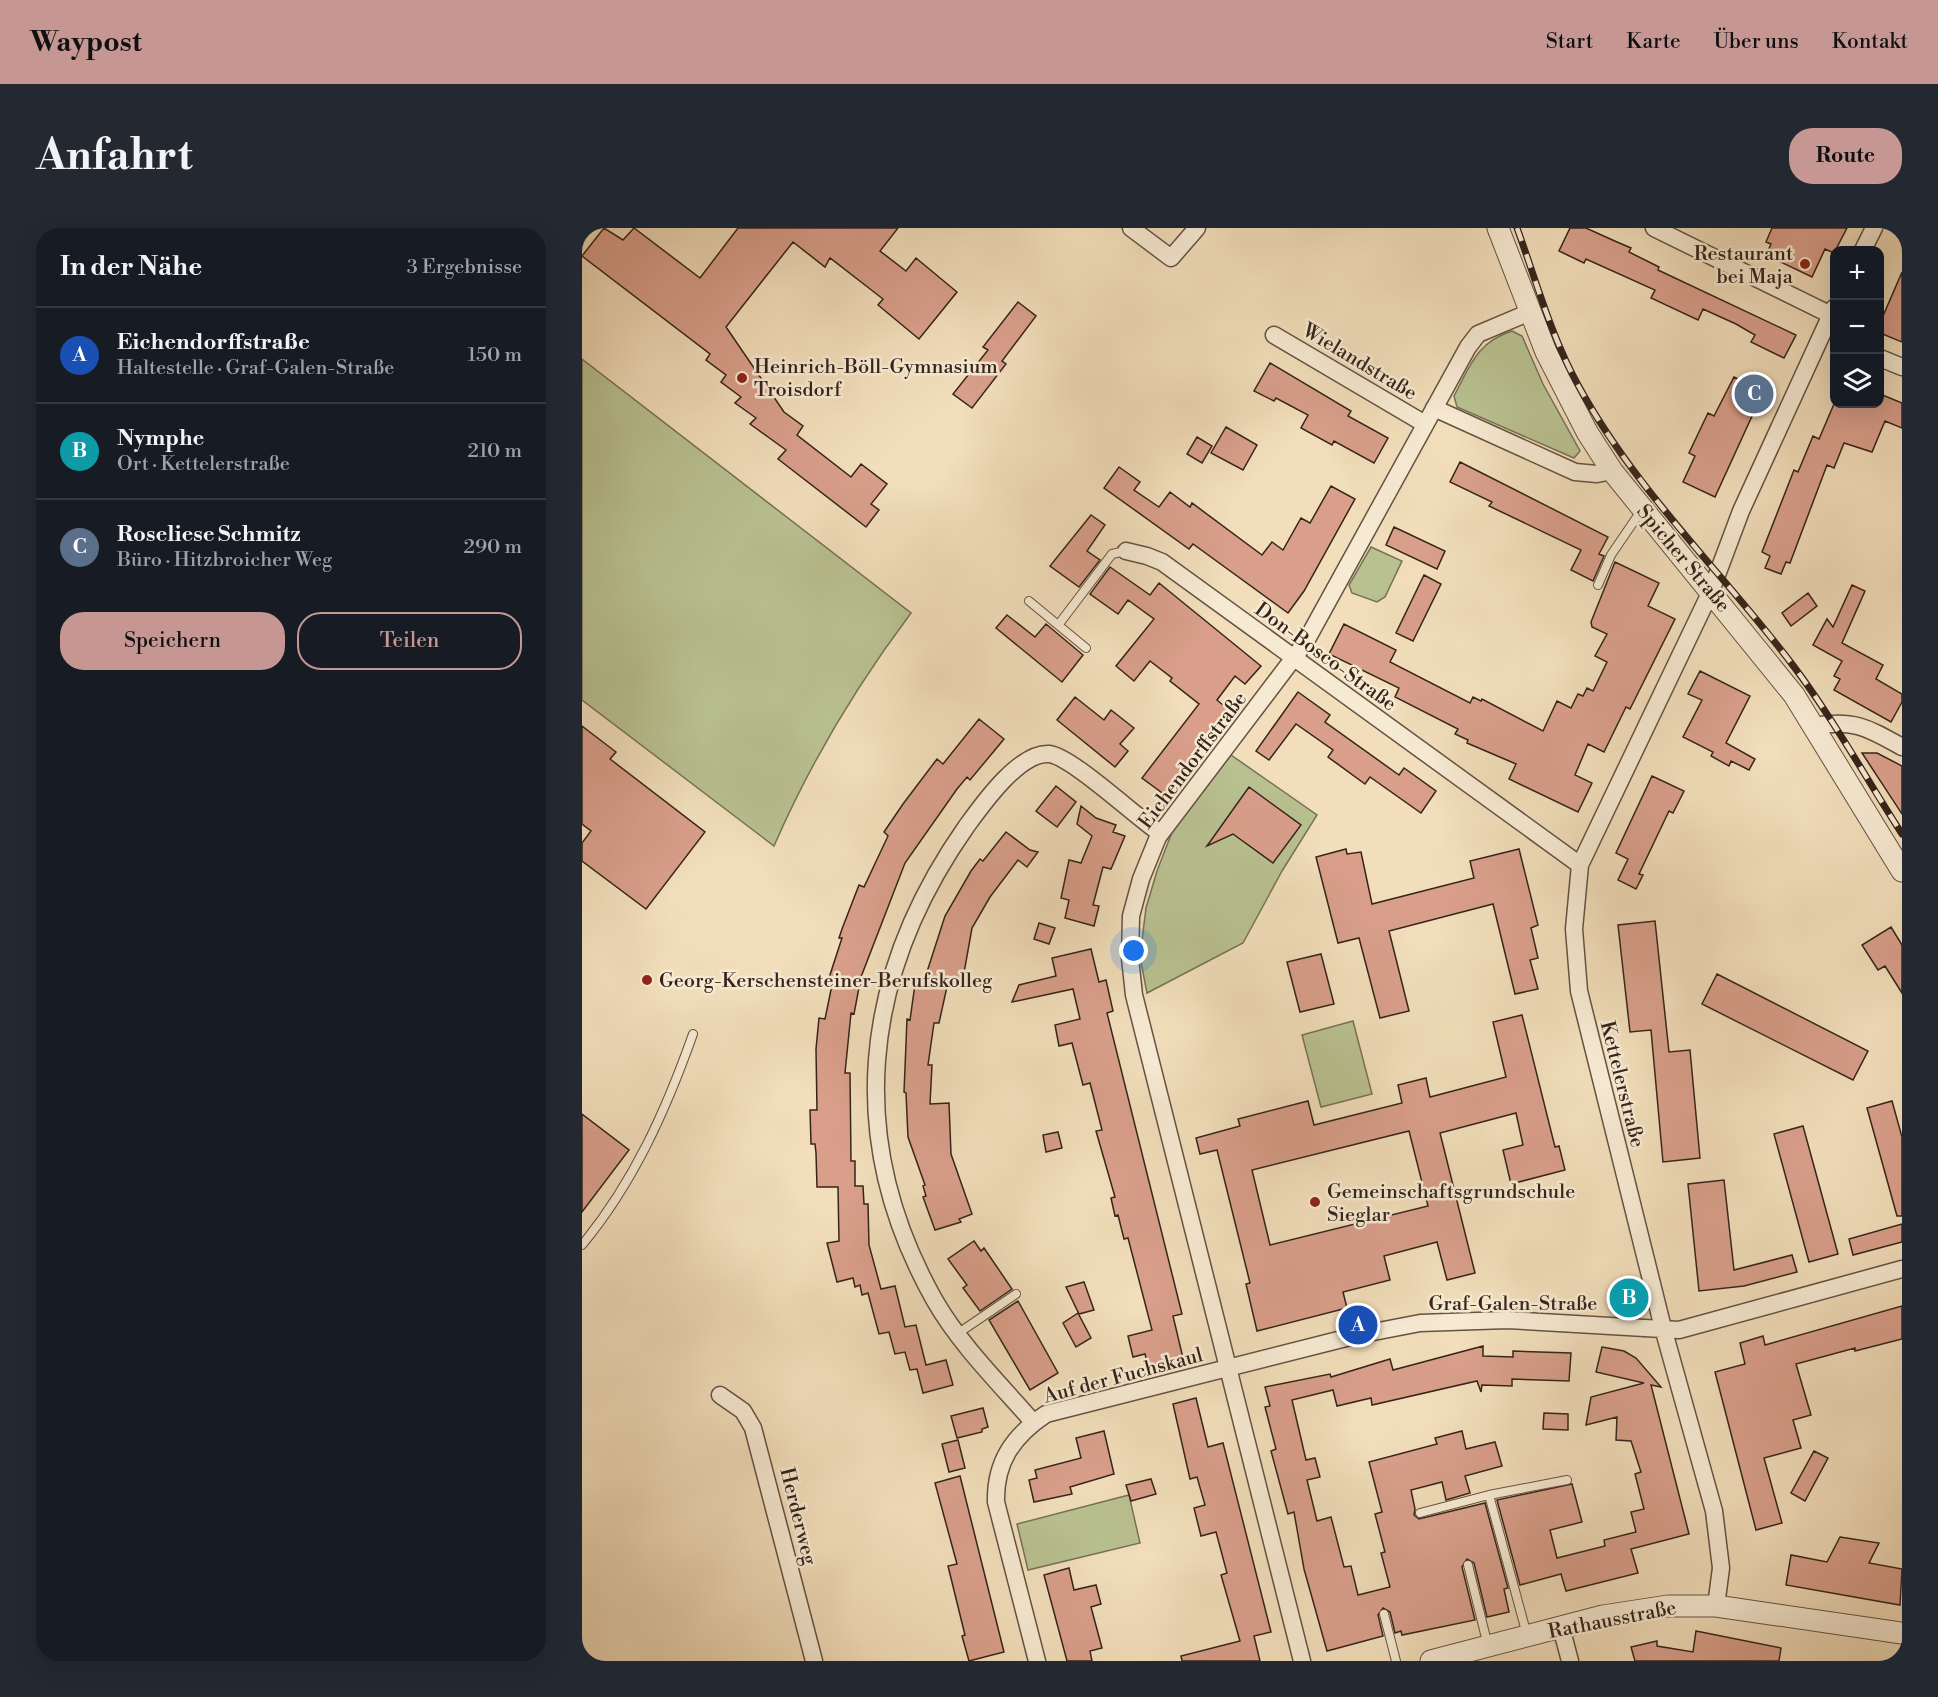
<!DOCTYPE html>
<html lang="de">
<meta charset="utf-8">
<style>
body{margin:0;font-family:"Libre Bodoni",serif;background:#242831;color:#f1f3f6}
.controls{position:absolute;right:18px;top:18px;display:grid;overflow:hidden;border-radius:12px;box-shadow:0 6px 24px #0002}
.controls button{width:54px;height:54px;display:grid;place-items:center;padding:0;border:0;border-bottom:2px solid #363941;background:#171b24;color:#f1f3f6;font:30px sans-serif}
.you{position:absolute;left:552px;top:723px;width:21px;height:21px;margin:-15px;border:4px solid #fff;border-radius:50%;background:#1a73e8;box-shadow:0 0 0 9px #1a73e833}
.badge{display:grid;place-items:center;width:39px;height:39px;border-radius:50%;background:#c59692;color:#fff;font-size:20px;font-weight:700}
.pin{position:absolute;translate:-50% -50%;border:3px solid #fff;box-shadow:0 2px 6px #0006}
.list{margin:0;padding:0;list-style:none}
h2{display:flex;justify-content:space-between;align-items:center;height:78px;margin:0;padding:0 24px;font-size:26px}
h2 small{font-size:20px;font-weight:400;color:#9ea1a6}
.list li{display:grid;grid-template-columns:39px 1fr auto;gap:18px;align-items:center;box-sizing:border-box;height:96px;padding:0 24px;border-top:2px solid #363941}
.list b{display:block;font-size:22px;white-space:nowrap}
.list p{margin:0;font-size:20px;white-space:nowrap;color:#9ea1a6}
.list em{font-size:20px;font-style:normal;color:#9ea1a6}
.actions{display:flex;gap:12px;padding:18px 24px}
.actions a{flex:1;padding:14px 0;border:2px solid #c59692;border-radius:24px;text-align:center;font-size:21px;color:#c59692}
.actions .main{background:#c59692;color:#111}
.icon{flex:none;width:33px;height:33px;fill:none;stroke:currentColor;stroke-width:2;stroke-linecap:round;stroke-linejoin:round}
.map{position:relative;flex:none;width:1320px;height:1433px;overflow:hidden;border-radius:24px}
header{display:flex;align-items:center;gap:36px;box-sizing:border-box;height:84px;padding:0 30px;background:#c59692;color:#111}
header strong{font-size:28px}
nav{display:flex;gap:33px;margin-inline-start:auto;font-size:21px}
.intro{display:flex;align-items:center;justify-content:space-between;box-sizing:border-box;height:144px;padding:0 36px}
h1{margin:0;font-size:42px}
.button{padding:15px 27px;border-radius:24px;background:#c59692;color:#111;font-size:21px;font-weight:700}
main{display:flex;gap:36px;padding:0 36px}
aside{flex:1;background:#171b24;border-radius:24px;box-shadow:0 6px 24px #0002}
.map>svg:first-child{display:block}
</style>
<header>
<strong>Waypost</strong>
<nav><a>Start</a><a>Karte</a><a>Über uns</a><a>Kontakt</a></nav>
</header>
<div class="intro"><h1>Anfahrt</h1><a class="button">Route</a></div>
<main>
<aside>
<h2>In der Nähe<small>3 Ergebnisse</small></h2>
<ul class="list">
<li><span class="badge" style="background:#1a4fb4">A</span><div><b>Eichendorffstraße</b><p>Haltestelle · Graf-Galen-Straße</p></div><em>150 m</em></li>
<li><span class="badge" style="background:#0f9aa8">B</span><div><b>Nymphe</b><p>Ort · Kettelerstraße</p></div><em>210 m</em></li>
<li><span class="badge" style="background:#5c6f8a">C</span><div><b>Roseliese Schmitz</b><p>Büro · Hitzbroicher Weg</p></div><em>290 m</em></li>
</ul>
<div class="actions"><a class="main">Speichern</a><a>Teilen</a></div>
</aside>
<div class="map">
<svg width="1320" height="1433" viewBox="0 0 1320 1433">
<rect width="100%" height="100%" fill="#f2debb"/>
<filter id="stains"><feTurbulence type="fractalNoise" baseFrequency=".00333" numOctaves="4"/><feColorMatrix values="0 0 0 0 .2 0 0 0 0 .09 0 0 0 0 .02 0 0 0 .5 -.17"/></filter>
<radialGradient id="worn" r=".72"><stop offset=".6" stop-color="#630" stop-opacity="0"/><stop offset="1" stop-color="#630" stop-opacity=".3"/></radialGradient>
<!-- green -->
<path fill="#b9c191" stroke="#777256" stroke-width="1.5" d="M 930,103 L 940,108 L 961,156 L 998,223 L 992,230 L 875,179 L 872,168 C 888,138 895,114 930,103 Z
M 0,131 L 329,385 C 275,457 228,535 192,618 L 0,472 Z
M 789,319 L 820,333 L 803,369 L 795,374 L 770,365 L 767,357 Z
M 649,527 L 735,587 L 700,643 L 661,715 L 565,765 L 558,729 L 564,680 L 575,643 L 592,599 Z
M 771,793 L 790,866 L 739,879 L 720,807 Z
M 547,1267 L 558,1315 L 446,1342 L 435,1296 Z"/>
<!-- building -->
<path fill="#d99f8b" stroke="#35241a" stroke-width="1.5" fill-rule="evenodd" d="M 22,0 L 41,12 L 52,0 L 118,50 L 156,0 L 316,0 L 298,23 L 324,43 L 334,30 L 375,64 L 337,111 L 296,77 L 301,71 L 248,30 L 243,39 L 211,14 L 144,99 L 202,184 L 221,198 L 215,207 L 269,249 L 279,236 L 305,256 L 289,276 L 297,282 L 284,299 L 196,231 L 204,222 L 168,196 L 174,190 L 153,175 L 159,169 L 139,154 L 144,147 L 124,132 L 128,126 L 0,28 Z
M 988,0 L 1004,0 L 1035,14 L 1049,20 L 1047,24 L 1077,39 L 1076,42 L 1214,107 L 1202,130 L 1169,114 L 1173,107 L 1154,96 L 1121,81 L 1116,92 L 1069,70 L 1073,62 L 1004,31 L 1002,35 L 977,23 Z
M 1190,0 L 1265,0 L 1252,25 L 1243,21 L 1230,49 L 1184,27 L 1189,16 L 1184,14 Z
M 1320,44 L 1320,114 L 1298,105 L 1298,95 Z
M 436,74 L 454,88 L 420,133 L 424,136 L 390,180 L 371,166 L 406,122 L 401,119 Z
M 688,135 L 769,183 L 766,188 L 806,210 L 792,235 L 752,213 L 750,217 L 719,200 L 726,187 L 694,170 L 692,173 L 672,163 Z
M 1152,149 L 1181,164 L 1133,269 L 1101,254 L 1113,228 L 1107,225 L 1126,185 L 1132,188 Z
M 1298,166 L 1320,175 L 1320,200 L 1303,193 L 1290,224 L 1262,215 L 1252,240 L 1245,237 L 1208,335 L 1204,334 L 1199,346 L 1183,340 L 1188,328 L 1180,324 L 1212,242 L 1216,244 L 1231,208 L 1237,211 L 1252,176 L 1298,176 Z
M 644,199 L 675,217 L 661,242 L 629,225 Z
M 615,209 L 630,218 L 620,235 L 605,226 Z
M 878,234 L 1026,309 L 1017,326 L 1022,328 L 1011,353 L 989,342 L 999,322 L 907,278 L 910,274 L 868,254 Z
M 537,239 L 558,254 L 552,262 L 577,279 L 588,264 L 608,279 L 610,275 L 680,327 L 690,314 L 701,322 L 719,290 L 728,295 L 749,258 L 773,271 L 722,363 L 706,385 L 611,316 L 607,321 L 522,260 Z
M 509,287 L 523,297 L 505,323 L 518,332 L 497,359 L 468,338 Z
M 812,299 L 863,323 L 855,341 L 804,317 Z
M 1033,334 L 1077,355 L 1066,378 L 1093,391 L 1048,481 L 1044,479 L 1022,524 L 1006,516 L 993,547 L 1010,555 L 996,584 L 927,551 L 934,536 L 885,515 L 886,512 L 873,506 L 876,501 L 813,469 L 817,460 L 747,426 L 762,396 L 814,422 L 808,434 L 888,475 L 891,469 L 899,473 L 900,471 L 961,503 L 975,473 L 989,480 L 996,466 L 1001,468 L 1005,460 L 1011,463 L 1025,434 L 1013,428 L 1025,406 L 1010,399 L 1009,394 Z
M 528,339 L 568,367 L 577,355 L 679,438 L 663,456 L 653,448 L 635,472 L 648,483 L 583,567 L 560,550 L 617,476 L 588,453 L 590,450 L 568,433 L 552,453 L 534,438 L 572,391 L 546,372 L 536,386 L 508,366 Z
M 842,347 L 859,356 L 831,413 L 814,405 Z
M 1270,357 L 1283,363 L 1260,415 L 1301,437 L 1294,451 L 1320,466 L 1320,474 L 1309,494 L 1252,462 L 1258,451 L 1252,448 L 1260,433 L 1231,417 L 1245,391 L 1251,399 Z
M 1226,365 L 1235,378 L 1209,398 L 1200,385 Z
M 425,387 L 453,409 L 464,396 L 501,427 L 480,454 L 414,400 Z
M 1118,443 L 1168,468 L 1144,515 L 1173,531 L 1167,542 L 1149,533 L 1147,538 L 1129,528 L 1131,524 L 1101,509 L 1120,472 L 1106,466 Z
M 716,464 L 748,487 L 743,494 L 817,547 L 822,540 L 854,563 L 839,585 L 788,549 L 783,556 L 746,529 L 751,522 L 714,496 L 687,532 L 674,523 Z
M 493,469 L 522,492 L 529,482 L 552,500 L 538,516 L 546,523 L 533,539 L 475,492 Z
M 397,491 L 422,511 L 388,552 L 385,549 L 375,561 L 323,635 L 279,749 L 272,786 L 269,785 L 263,845 L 268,845 L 269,933 L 273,933 L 273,958 L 281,958 L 282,976 L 286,976 L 287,1017 L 299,1061 L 313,1058 L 323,1099 L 334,1097 L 344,1137 L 364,1132 L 371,1157 L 341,1165 L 335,1141 L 328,1142 L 323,1124 L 313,1126 L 307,1104 L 297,1106 L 286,1065 L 280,1067 L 278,1057 L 273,1059 L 271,1050 L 255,1054 L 245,1015 L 257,1013 L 256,959 L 235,959 L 234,925 L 233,916 L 229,916 L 228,882 L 235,882 L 234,821 L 237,790 L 243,791 L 250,757 L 245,756 L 260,710 L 257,710 L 260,701 L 277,657 L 282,659 L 306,608 L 302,604 L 321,576 L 355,531 L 361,536 Z
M 0,498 L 34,524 L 28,531 L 123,604 L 64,681 L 0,633 L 0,615 L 9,603 L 0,596 Z
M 1280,525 L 1295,525 L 1320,538 L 1320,586 Z
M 1070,548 L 1102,563 L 1091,585 L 1087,583 L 1057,646 L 1061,647 L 1054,661 L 1036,652 L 1046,631 L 1034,625 Z
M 474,558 L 494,574 L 475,599 L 454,583 Z
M 667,559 L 719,597 L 691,635 L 651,606 L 625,618 Z
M 499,578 L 514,590 L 534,597 L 531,604 L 543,608 L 529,641 L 521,639 L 511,677 L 517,678 L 512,698 L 483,690 L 487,672 L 479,670 L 487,632 L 499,635 L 510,608 L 495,596 Z
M 424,604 L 448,622 L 456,624 L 445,639 L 436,632 L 408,669 L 390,700 L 380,756 L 366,754 L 357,795 L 352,795 L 346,837 L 350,837 L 348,876 L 367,875 L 369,926 L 390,986 L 377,991 L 379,994 L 353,1002 L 341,969 L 344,968 L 341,958 L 343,957 L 326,909 L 324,865 L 322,864 L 325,791 L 328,792 L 334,749 L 343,750 L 363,688 L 389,643 L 398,631 L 401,633 Z
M 764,621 L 765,626 L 779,624 L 790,676 L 892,650 L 888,633 L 937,621 L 956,697 L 949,700 L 956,730 L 948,732 L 956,761 L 933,766 L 911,676 L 807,703 L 827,783 L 798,790 L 777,710 L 756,715 L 734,629 Z
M 1073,693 L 1087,824 L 1108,822 L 1118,930 L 1081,934 L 1069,802 L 1048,804 L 1036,697 Z
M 457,695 L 473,700 L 467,716 L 452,711 Z
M 1309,699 L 1320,717 L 1320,765 L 1303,738 L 1296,742 L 1280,717 Z
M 509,721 L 517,754 L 524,752 L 531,783 L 525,785 L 600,1086 L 591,1088 L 601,1130 L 566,1138 L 563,1126 L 551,1129 L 546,1108 L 570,1102 L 546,1010 L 542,1011 L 536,987 L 533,988 L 529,970 L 533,969 L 514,903 L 520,902 L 508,855 L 501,857 L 490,815 L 477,818 L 473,797 L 498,791 L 491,761 L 430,774 L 437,757 L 474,748 L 470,730 Z
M 739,726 L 752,776 L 718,784 L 705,734 Z
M 1135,746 L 1286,823 L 1271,852 L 1120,776 Z
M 940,787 L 973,919 L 977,918 L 983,942 L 929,956 L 921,922 L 941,917 L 934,885 L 858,905 L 893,1045 L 865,1052 L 855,1014 L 802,1028 L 808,1052 L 761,1064 L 765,1080 L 675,1103 L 664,1056 L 668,1055 L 635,922 L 618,926 L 614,910 L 658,898 L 656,891 L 726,873 L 732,897 L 820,875 L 816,857 L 844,850 L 848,869 L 924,849 L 911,794 ZM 827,903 L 846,978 L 688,1017 L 670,942 Z
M 1310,873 L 1320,909 L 1320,988 L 1315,988 L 1285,880 Z
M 0,886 L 47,922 L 0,984 Z
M 1221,898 L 1256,1026 L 1227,1034 L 1192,906 Z
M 476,904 L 480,920 L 464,924 L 461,907 Z
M 1142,952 L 1152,1042 L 1210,1027 L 1215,1044 L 1162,1058 L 1117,1063 L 1106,956 Z
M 1320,996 L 1320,1014 L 1271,1027 L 1267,1011 Z
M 392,1013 L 399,1023 L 402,1020 L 430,1061 L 398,1083 L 381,1060 L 385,1057 L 366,1031 Z
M 502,1054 L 512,1082 L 497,1086 L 484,1059 Z
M 436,1073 L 476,1145 L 448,1162 L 407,1092 Z
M 1320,1078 L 1320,1111 L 1273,1123 L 1273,1120 L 1214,1136 L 1229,1187 L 1211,1192 L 1219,1220 L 1182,1230 L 1200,1295 L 1174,1302 L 1133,1144 L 1163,1136 L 1158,1115 L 1181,1108 L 1183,1117 Z
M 496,1085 L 509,1110 L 494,1119 L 481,1095 Z
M 901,1118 L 901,1128 L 931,1129 L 931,1123 L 989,1125 L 987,1153 L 930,1151 L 930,1158 L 900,1157 L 899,1164 L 895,1153 L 790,1177 L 789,1170 L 755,1178 L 751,1162 L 710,1172 L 724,1232 L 733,1230 L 738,1249 L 725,1252 L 735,1293 L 749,1289 L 762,1339 L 769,1338 L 776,1367 L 808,1359 L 799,1325 L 803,1324 L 793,1286 L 800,1284 L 787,1234 L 855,1216 L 853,1210 L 880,1203 L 884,1221 L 913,1214 L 920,1238 L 883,1248 L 888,1265 L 864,1272 L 860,1254 L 829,1262 L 833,1281 L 832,1287 L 837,1291 L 903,1275 L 926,1360 L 922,1361 L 927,1384 L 905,1389 L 892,1335 L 885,1331 L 880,1339 L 893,1392 L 820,1407 L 819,1403 L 813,1405 L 808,1384 L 801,1380 L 796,1387 L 801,1408 L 745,1423 L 722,1341 L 712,1284 L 706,1286 L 689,1223 L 694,1221 L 683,1179 L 688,1178 L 683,1159 L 748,1146 L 749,1149 L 808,1131 L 811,1142 Z
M 1020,1119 L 1042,1123 L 1054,1130 L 1079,1159 L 1069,1157 L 1107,1306 L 1049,1321 L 1056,1345 L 984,1363 L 979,1346 L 938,1357 L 915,1272 L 990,1256 L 1000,1294 L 968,1302 L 975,1330 L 1023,1318 L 1022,1312 L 1054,1304 L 1049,1284 L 1062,1281 L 1053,1246 L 1059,1244 L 1049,1213 L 1034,1212 L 1035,1189 L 1004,1197 L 1009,1169 L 1062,1155 L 1014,1144 Z
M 614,1170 L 626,1219 L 641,1215 L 689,1404 L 672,1408 L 678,1433 L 600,1433 L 599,1428 L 658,1413 L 639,1347 L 645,1345 L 634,1304 L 619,1308 L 612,1280 L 623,1277 L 615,1249 L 608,1251 L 591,1176 Z
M 401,1180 L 406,1199 L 400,1201 L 400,1204 L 375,1210 L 369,1188 Z
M 962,1185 L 986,1186 L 986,1202 L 961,1201 Z
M 522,1203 L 532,1246 L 488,1259 L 490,1266 L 452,1274 L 447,1252 L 455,1250 L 453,1242 L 499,1230 L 494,1210 Z
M 376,1212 L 383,1240 L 367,1244 L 360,1216 Z
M 1232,1223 L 1246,1230 L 1223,1273 L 1209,1265 Z
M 378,1248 L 422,1424 L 387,1433 L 380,1408 L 383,1407 L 366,1338 L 375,1336 L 353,1255 Z
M 569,1251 L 574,1266 L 549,1273 L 544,1257 Z
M 1258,1309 L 1297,1315 L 1287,1335 L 1320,1341 L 1318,1377 L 1204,1357 L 1209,1327 L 1245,1334 Z
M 487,1340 L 492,1362 L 514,1357 L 519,1376 L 509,1379 L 520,1420 L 508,1423 L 510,1433 L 485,1433 L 462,1347 Z
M 1114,1403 L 1199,1420 L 1197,1433 L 1053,1433 L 1049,1419 L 1075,1413 L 1075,1418 L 1111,1424 Z"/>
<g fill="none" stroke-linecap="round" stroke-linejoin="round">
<defs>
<path id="service" d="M 1016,357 L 1029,327 L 1061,280
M 447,373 L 504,420
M 477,396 L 530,326 L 544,323
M 0,1017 C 52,954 84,882 111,806
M 375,1106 L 434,1066
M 907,1267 L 945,1407
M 838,1285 L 907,1267 L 985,1252
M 886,1337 L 906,1418
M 802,1386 L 814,1433"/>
<path id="minor" d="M 549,0 L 589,30 L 615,0
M 1072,0 L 1249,87
M 1281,22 L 1292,0
M 692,107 L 843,196
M 1298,130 L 1320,139
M 852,180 L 993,244 L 1015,246 L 1030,243
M 544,323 L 565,328 L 580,334 L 998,637
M 1232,498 C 1272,491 1286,500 1320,519
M 138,1167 L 161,1183 L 171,1200 L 232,1433
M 451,1194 C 418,1156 379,1118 353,1073 C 262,912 279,749 384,599 C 400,577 437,524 467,526 C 489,528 554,589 578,605
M 1134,1378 L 1139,1340 L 1132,1283 L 1081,1100 L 997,763 L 992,701 L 998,637 L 1129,363 L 1159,283 L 1252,80
M 979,1399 L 988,1433
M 455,1433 L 414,1274 C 413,1234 431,1208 464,1186 L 776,1107 L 838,1095 L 925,1092 L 1097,1102 L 1320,1041
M 720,1433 L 552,767 L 548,730 L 549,688 L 559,651 L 576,609 L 723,415 L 886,119 L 896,106 L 948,84"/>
<path id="tertiary" d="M 916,0 L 964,124 L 1005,204 L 1030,243 L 1212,467 L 1320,643
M 849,1433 L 1021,1388 L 1086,1378 L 1134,1378 L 1320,1405"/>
</defs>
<!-- service casing -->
<use href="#service" stroke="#645242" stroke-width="10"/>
<!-- minor casing -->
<use href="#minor" stroke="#645242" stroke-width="19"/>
<!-- tertiary casing -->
<use href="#tertiary" stroke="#645242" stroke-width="23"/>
<!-- service -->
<use href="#service" stroke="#f7ead3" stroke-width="8"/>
<!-- minor -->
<use href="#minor" stroke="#f7ead3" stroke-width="16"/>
<!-- tertiary -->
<use href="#tertiary" stroke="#f7ead3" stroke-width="21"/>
<defs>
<path id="rail" d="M 935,0 C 954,52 969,108 996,157 C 1051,258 1133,337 1203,427 C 1247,483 1282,547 1320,606"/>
</defs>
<!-- rail casing -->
<use href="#rail" stroke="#35241a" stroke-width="7"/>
<!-- rail -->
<use href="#rail" stroke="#f7ead3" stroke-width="4.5" stroke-dasharray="14" stroke-linecap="butt"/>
</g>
<!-- markers -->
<g fill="#8f2418" stroke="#f7ead3" stroke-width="2">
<circle cx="1223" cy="36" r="6"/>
<circle cx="160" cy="150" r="6"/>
<circle cx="65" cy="752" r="6"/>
<circle cx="733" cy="974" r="6"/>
</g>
<g text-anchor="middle" stroke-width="5" stroke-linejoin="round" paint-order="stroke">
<!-- poi labels -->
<g font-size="20" fill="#35241a" stroke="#f7ead3" text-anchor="start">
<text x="1211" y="32" text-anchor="end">Restaurant<tspan x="1211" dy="23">bei Maja</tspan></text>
<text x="172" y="145">Heinrich-Böll-Gymnasium<tspan x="172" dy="23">Troisdorf</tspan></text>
<text x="77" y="759">Georg-Kerschensteiner-Berufskolleg</text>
<text x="745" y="970">Gemeinschaftsgrundschule<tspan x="745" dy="23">Sieglar</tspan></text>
</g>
<!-- street labels -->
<g font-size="20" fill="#35241a" stroke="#f7ead3">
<text transform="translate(778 133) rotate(31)" y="7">Wielandstraße</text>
<text transform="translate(1102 330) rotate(50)" y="7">Spicher Straße</text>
<text transform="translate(744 428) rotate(36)" y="7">Don-Bosco-Straße</text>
<text transform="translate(610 532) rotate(-53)" y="7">Eichendorffstraße</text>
<text transform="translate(1041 856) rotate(76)" y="7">Kettelerstraße</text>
<text x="931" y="1082">Graf-Galen-Straße</text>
<text transform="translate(541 1147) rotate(-15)" y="7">Auf der Fuchskaul</text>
<text transform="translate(217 1288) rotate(76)" y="7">Herderweg</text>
<text transform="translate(1030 1391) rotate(-11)" y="7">Rathausstraße</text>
</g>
</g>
<rect width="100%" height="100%" filter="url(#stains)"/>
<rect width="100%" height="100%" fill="url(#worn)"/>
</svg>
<div class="controls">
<button>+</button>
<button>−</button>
<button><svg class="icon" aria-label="layers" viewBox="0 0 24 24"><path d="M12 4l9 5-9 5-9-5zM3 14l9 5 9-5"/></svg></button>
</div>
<div class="you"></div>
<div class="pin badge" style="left:776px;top:1097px;background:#1a4fb4">A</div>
<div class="pin badge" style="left:1047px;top:1070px;background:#0f9aa8">B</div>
<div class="pin badge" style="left:1172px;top:166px;background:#5c6f8a">C</div>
</div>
</main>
